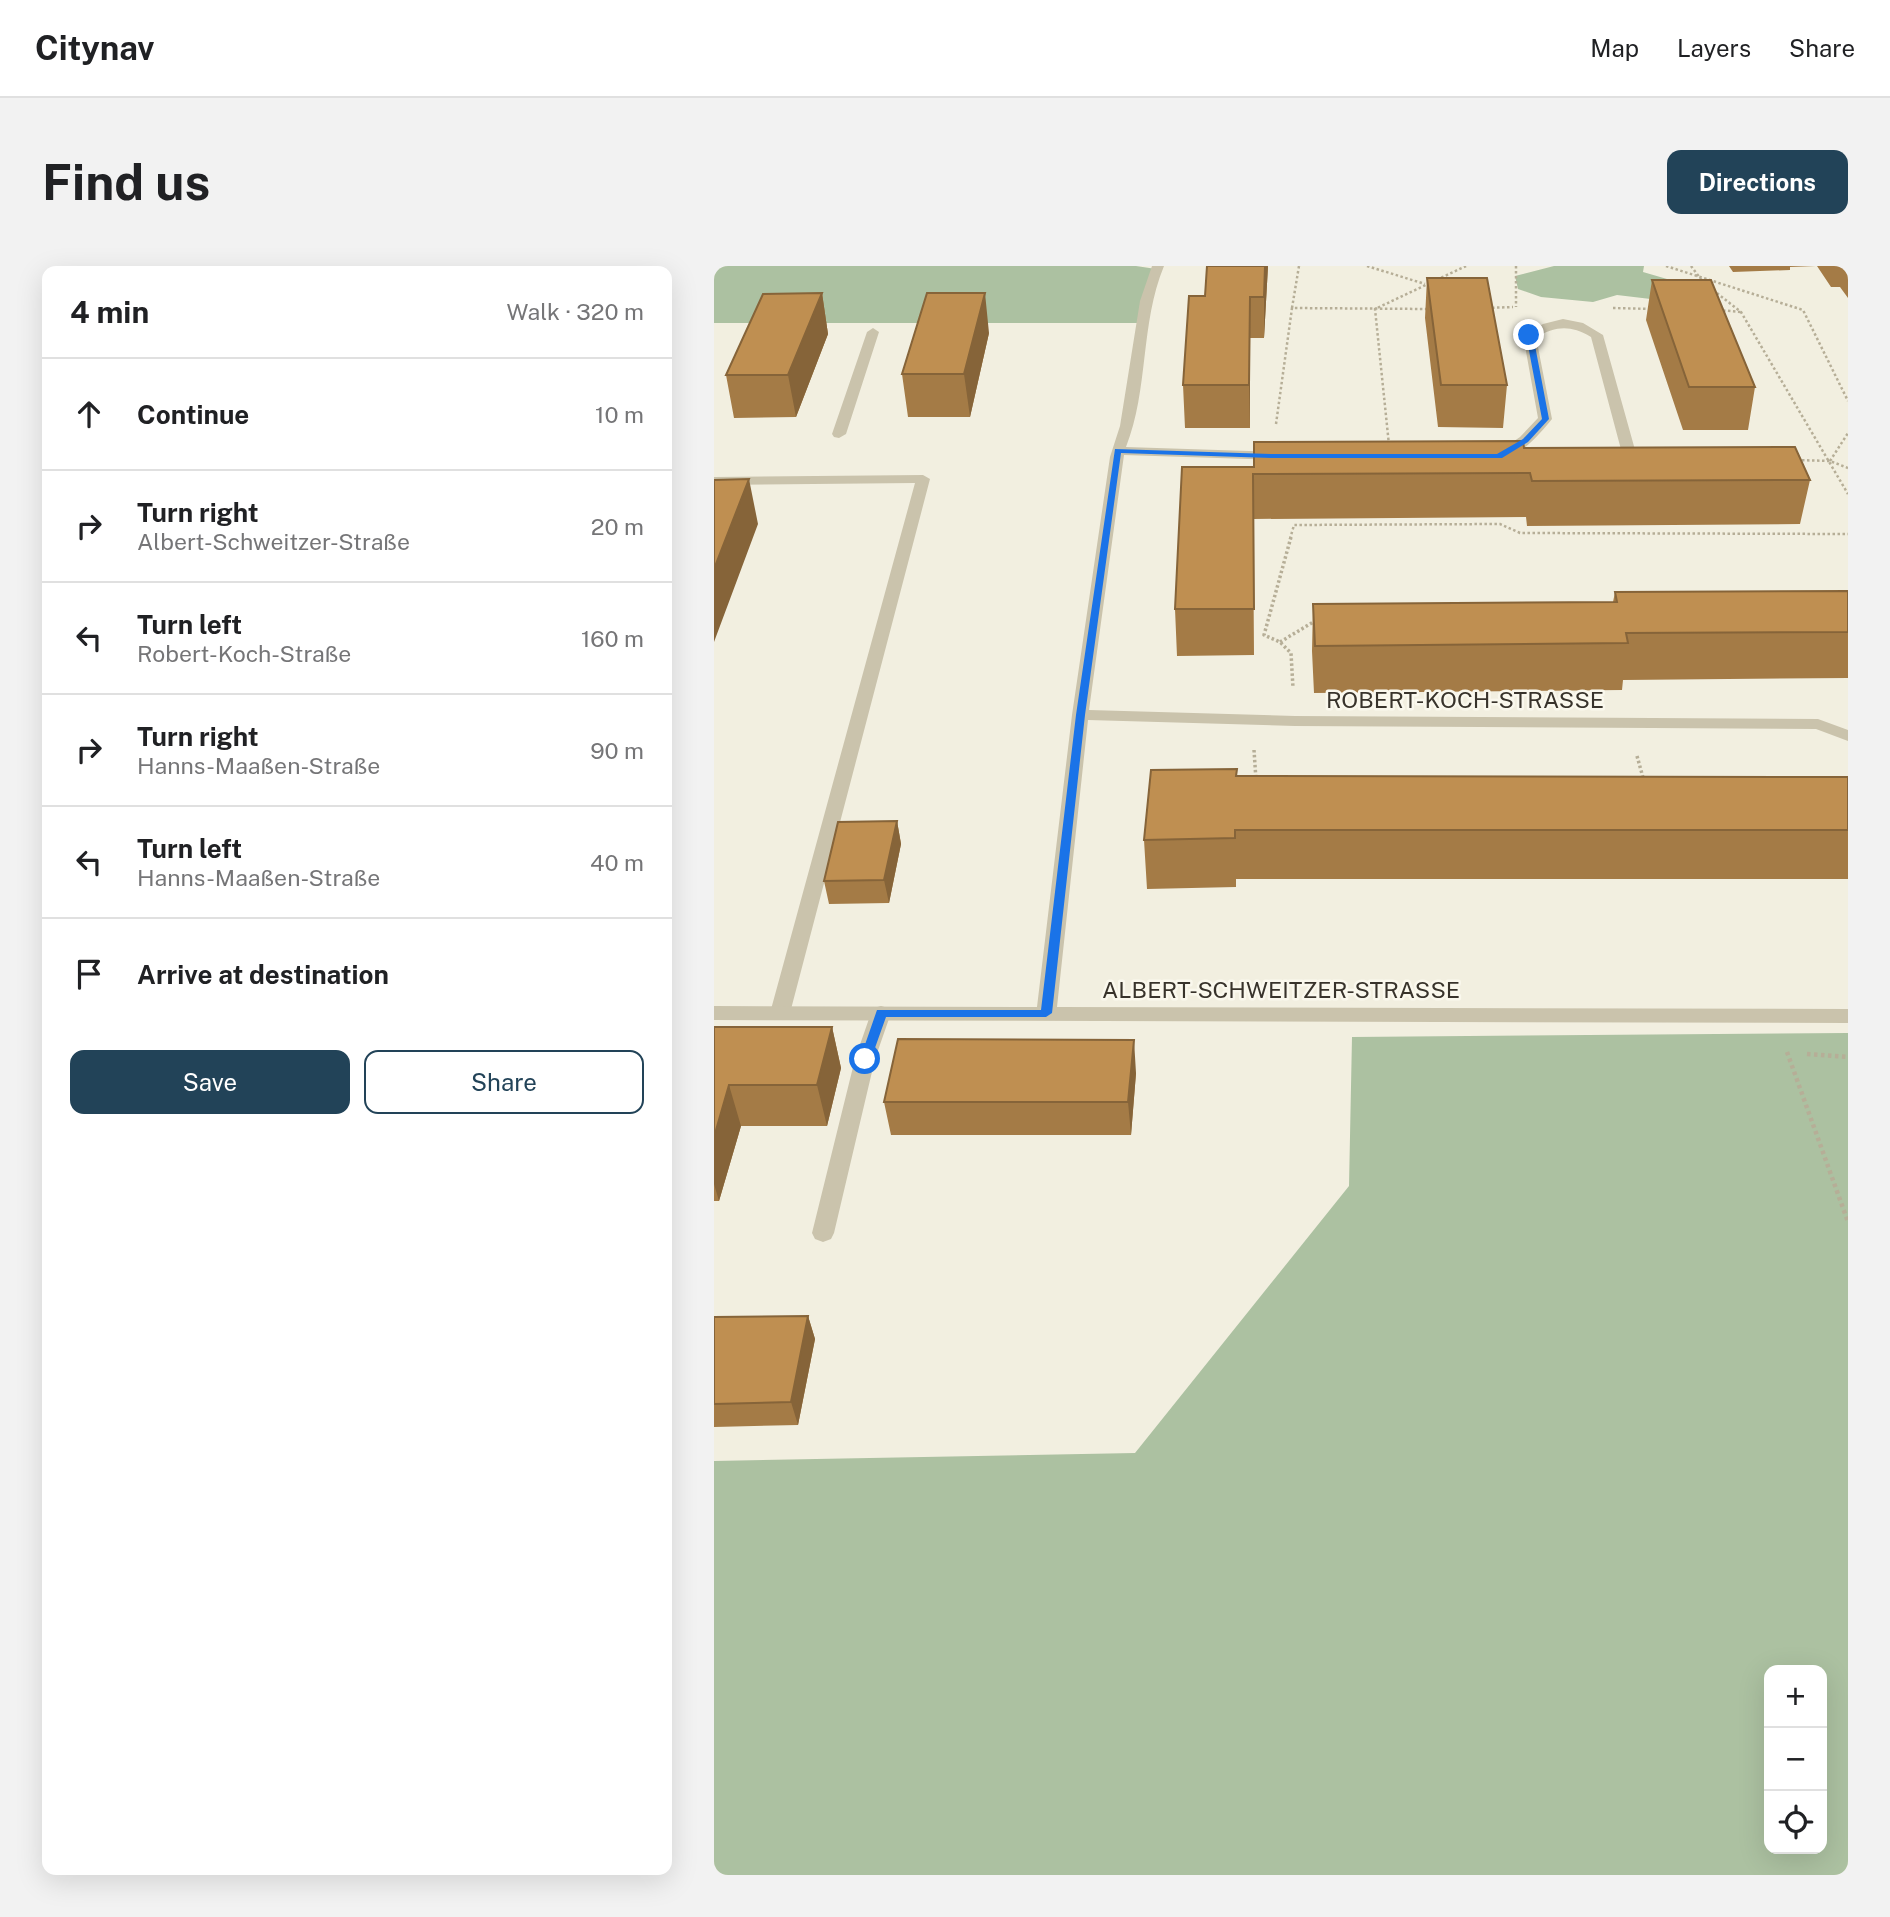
<!DOCTYPE html>
<meta charset="utf-8">
<style>
body{margin:0;font-family:"Public Sans",sans-serif;background:#f2f2f2;color:#202124}
.controls{position:absolute;right:21px;bottom:21px;display:grid;overflow:hidden;border-radius:14px;box-shadow:0 7px 28px #0002}
.controls button{width:63px;height:63px;display:grid;place-items:center;padding:0;border:0;border-bottom:2px solid #e0e0e0;background:#fff;color:#202124;font:35px sans-serif}
.stop{position:absolute;width:21px;height:21px;margin:-16px;border:5px solid #1a73e8;border-radius:50%;background:#fff}
.stop.end{background:#1a73e8;border-color:#fff;box-shadow:0 2px 7px #0008}
.list{margin:0;padding:0;list-style:none}
h2{display:flex;justify-content:space-between;align-items:center;height:91px;margin:0;padding:0 28px;font-size:30px}
h2 small{font-size:23px;font-weight:400;color:#757577}
.list li{display:grid;grid-template-columns:46px 1fr auto;gap:21px;align-items:center;box-sizing:border-box;height:112px;padding:0 28px;border-top:2px solid #e0e0e0}
.list b{display:block;font-size:26px;white-space:nowrap}
.list p{margin:0;font-size:23px;white-space:nowrap;color:#757577}
.list em{font-size:23px;font-style:normal;color:#757577}
.actions{display:flex;gap:14px;padding:21px 28px}
.actions a{flex:1;padding:16px 0;border:2px solid #224358;border-radius:14px;text-align:center;font-size:24px;color:#224358}
.actions .main{background:#224358;color:#fff}
.icon{flex:none;width:38px;height:38px;fill:none;stroke:currentColor;stroke-width:2;stroke-linecap:round;stroke-linejoin:round}
.map{position:relative;flex:none;width:1134px;height:1609px;overflow:hidden;border-radius:14px}
header{display:flex;align-items:center;gap:42px;box-sizing:border-box;height:98px;padding:0 35px;background:#fff;border-bottom:2px solid #e0e0e0}
header strong{font-size:33px}
nav{display:flex;gap:38px;margin-inline-start:auto;font-size:24px}
.intro{display:flex;align-items:center;justify-content:space-between;box-sizing:border-box;height:168px;padding:0 42px}
h1{margin:0;font-size:49px}
.button{padding:18px 32px;border-radius:14px;background:#224358;color:#fff;font-size:24px;font-weight:700}
main{display:flex;gap:42px;padding:0 42px}
aside{flex:1;background:#fff;border-radius:14px;box-shadow:0 7px 28px #0002}
.map>svg:first-child{display:block}
</style>
<header>
<strong>Citynav</strong>
<nav><a>Map</a><a>Layers</a><a>Share</a></nav>
</header>
<div class="intro"><h1>Find us</h1><a class="button">Directions</a></div>
<main>
<aside>
<h2>4 min<small>Walk · 320 m</small></h2>
<ul class="list">
<li><svg class="icon" aria-label="ahead" viewBox="0 0 24 24"><path d="M12 20V5M6 11l6-6 6 6"/></svg><div><b>Continue</b></div><em>10 m</em></li>
<li><svg class="icon" aria-label="right" viewBox="0 0 24 24"><path d="M7 20v-9h11M14 6l5 5-5 5"/></svg><div><b>Turn right</b><p>Albert-Schweitzer-Straße</p></div><em>20 m</em></li>
<li><svg class="icon" aria-label="left" viewBox="0 0 24 24"><path d="M17 20v-9H6M10 6l-5 5 5 5"/></svg><div><b>Turn left</b><p>Robert-Koch-Straße</p></div><em>160 m</em></li>
<li><svg class="icon" aria-label="right" viewBox="0 0 24 24"><path d="M7 20v-9h11M14 6l5 5-5 5"/></svg><div><b>Turn right</b><p>Hanns-Maaßen-Straße</p></div><em>90 m</em></li>
<li><svg class="icon" aria-label="left" viewBox="0 0 24 24"><path d="M17 20v-9H6M10 6l-5 5 5 5"/></svg><div><b>Turn left</b><p>Hanns-Maaßen-Straße</p></div><em>40 m</em></li>
<li><svg class="icon" aria-label="arrive" viewBox="0 0 24 24"><path d="M6 21V4h12l-3 4 3 4H6"/></svg><div><b>Arrive at destination</b></div></li>
</ul>
<div class="actions"><a class="main">Save</a><a>Share</a></div>
</aside>
<div class="map">
<svg width="1134" height="1609" viewBox="0 0 1134 1609">
<rect width="100%" height="100%" fill="#f2efe0"/>
<!-- green -->
<path fill="#acc1a1" fill-rule="evenodd" d="M 0,0 L 422,0 L 442,3 L 429,57 L 0,57 Z
M 840,0 L 930,0 L 929,6 L 977,20 L 945,34 L 903,29 L 879,36 L 827,31 L 804,23 L 801,10 Z
M 1134,767 L 1134,1609 L 0,1609 L 0,1195 L 421,1187 L 635,920 L 638,771 ZM 1055,1404 L 1108,1404 L 1108,1583 L 1055,1583 Z"/>
<g fill="none" stroke-linecap="round" stroke-linejoin="round">
<!-- path-far2 -->
<path stroke="#b6ae97" stroke-width="2.5" stroke-dasharray="2.5 2.5" stroke-linecap="butt" d="M 653,0 L 711,18
M 802,0 L 802,41
M 952,0 L 1089,44 L 1134,135
M 977,0 L 989,16
M 999,24 L 1027,46 L 1134,228
M 578,42 L 585,0
M 773,42 L 799,41
M 899,42 L 939,43
M 1004,44 L 1027,46
M 562,158 L 578,42 L 715,43
M 675,179 L 661,43 L 752,0
M 1083,194 L 1116,195 L 1134,202
M 1116,195 L 1134,167
M 576,273 L 580,259 L 786,258 L 806,267 L 1134,268"/>
<!-- path-far1 -->
<path stroke="#b6ae97" stroke-width="3.5" stroke-dasharray="2.5 2.5" stroke-linecap="butt" d="M 577,271 L 550,369 L 566,376 L 577,387 L 579,422
M 566,376 L 601,355
M 540,484 L 542,514
M 923,490 L 930,515"/>
<!-- path -->
<path stroke="#b6ae97" stroke-width="4.5" stroke-dasharray="3.5 3.5" stroke-linecap="butt" d="M 1073,786 L 1134,956
M 1093,788 L 1134,791"/>
<!-- lane -->
<path fill="#cac3ac" fill-rule="evenodd" d="M 159,62 L 165,66 L 132,168 L 125,172 L 120,171 L 118,168 L 153,66 Z
M 209,209 L 216,213 L 76,747 L 73,752 L 59,752 L 56,747 L 201,217 L 0,219 L 0,211 Z
M 167,740 L 174,742 L 177,747 L 161,793 L 120,967 L 117,973 L 109,976 L 101,973 L 98,967 L 141,793 L 157,747 L 160,742 Z"/>
<!-- street -->
<path fill="#cac3ac" fill-rule="evenodd" d="M 438,0 L 450,0 C 426,58 435,123 412,181 L 566,186 L 573,190 L 566,194 L 410,189 L 375,444 L 581,450 L 1104,453 L 1134,464 L 1134,475 L 1102,463 L 581,460 L 374,454 L 343,741 L 1134,743 L 1134,757 L 0,754 L 0,740 L 323,741 L 358,449 L 396,191 L 406,160 L 426,35 Z
M 849,53 L 869,57 L 889,69 L 923,191 L 921,194 L 916,195 L 909,191 L 877,71 C 856,59 843,60 822,71 L 838,153 C 826,168 802,196 782,192 L 780,189 L 806,171 L 824,152 L 809,69 L 829,58 Z"/>
</g>
<!-- wall -->
<path fill="#a47b46" d="M 554,0 L 550,72 L 536,72 L 536,162 L 471,162 L 469,119 L 491,30 Z
M 1015,0 L 1102,0 L 1076,1 L 1076,4 L 1019,6 Z
M 1103,0 L 1134,0 L 1134,32 L 1126,21 L 1117,21 Z
M 713,12 L 793,119 L 789,162 L 724,161 L 711,52 Z
M 938,14 L 1041,121 L 1034,164 L 969,164 L 932,54 Z
M 108,27 L 114,68 L 82,151 L 20,152 L 12,109 Z
M 275,67 L 256,151 L 194,151 L 188,108 Z
M 810,182 L 1096,214 L 1086,258 L 813,260 L 812,251 L 539,253 L 540,389 L 463,390 L 461,343 L 540,201 Z
M 1134,325 L 1134,412 L 909,414 L 908,424 L 600,427 L 598,385 L 599,338 L 899,336 L 901,326 Z
M 523,503 L 523,510 L 1134,511 L 1134,613 L 522,613 L 522,621 L 433,623 L 430,574 Z
M 183,555 L 187,578 L 175,637 L 115,638 L 110,615 Z
M 0,761 L 118,761 L 127,802 L 113,860 L 27,860 L 5,935 L 0,935 Z
M 422,807 L 417,869 L 177,869 L 170,836 Z
M 94,1050 L 101,1073 L 84,1159 L 0,1161 L 0,1051 Z"/>
<!-- shaded-wall -->
<path fill="#866439" d="M 551,0 L 554,0 L 550,72 L 550,31 Z
M 108,27 L 114,68 L 82,151 L 74,109 Z
M 271,27 L 275,67 L 256,151 L 250,108 Z
M 536,31 L 536,162 L 535,119 Z
M 35,213 L 44,258 L 0,376 L 0,303 Z
M 183,555 L 187,578 L 175,637 L 170,614 Z
M 118,761 L 127,802 L 113,860 L 103,819 Z
M 420,774 L 422,807 L 417,869 L 414,836 Z
M 15,819 L 27,860 L 5,935 L 0,918 L 0,871 Z
M 94,1050 L 101,1073 L 84,1159 L 77,1136 Z"/>
<!-- building -->
<path fill="#bf8f51" stroke="#866439" stroke-width="2" d="M 493,0 L 551,0 L 550,31 L 536,31 L 535,119 L 469,119 L 475,30 L 491,30 Z
M 713,12 L 773,12 L 793,119 L 727,119 Z
M 938,14 L 997,14 L 1041,121 L 975,121 Z
M 108,27 L 74,109 L 12,109 L 49,28 Z
M 213,27 L 271,27 L 250,108 L 188,108 Z
M 809,175 L 810,182 L 1081,181 L 1096,214 L 818,215 L 816,207 L 539,208 L 540,343 L 461,343 L 468,201 L 540,201 L 540,176 Z
M 35,213 L 0,303 L 0,214 Z
M 1134,325 L 1134,366 L 912,367 L 914,377 L 601,380 L 599,338 L 903,336 L 901,326 Z
M 523,503 L 522,510 L 1134,511 L 1134,564 L 521,564 L 521,572 L 430,574 L 437,504 Z
M 183,555 L 170,614 L 110,615 L 124,556 Z
M 0,761 L 118,761 L 103,819 L 15,819 L 0,871 Z
M 184,773 L 420,774 L 414,836 L 170,836 Z
M 94,1050 L 77,1136 L 0,1138 L 0,1051 Z"/>
<!-- route -->
<path fill="#1a73e8" d="M 815,67 L 819,69 L 835,153 L 814,176 L 788,192 L 557,192 L 407,187 L 371,449 L 338,747 L 332,751 L 172,751 L 157,793 L 151,797 L 147,796 L 146,793 L 163,744 L 327,744 L 362,449 L 401,183 L 557,188 L 783,188 L 809,173 L 828,153 L 812,69 Z"/>
<g text-anchor="middle" stroke-width="5" stroke-linejoin="round" paint-order="stroke">
<!-- street labels -->
<g font-size="23" fill="#38332b" stroke="#faf8ed">
<text x="751" y="442">ROBERT-KOCH-STRASSE</text>
<text x="567" y="732">ALBERT-SCHWEITZER-STRASSE</text>
</g>
</g>
</svg>
<div class="controls">
<button>+</button>
<button>−</button>
<button><svg class="icon" aria-label="locate" viewBox="0 0 24 24"><circle cx="12" cy="12" r="6"/><path d="M12 2v4M12 18v4M2 12h4M18 12h4"/></svg></button>
</div>
<div class="stop" style="left:151px;top:793px"></div>
<div class="stop end" style="left:815px;top:69px"></div>
</div>
</main>
